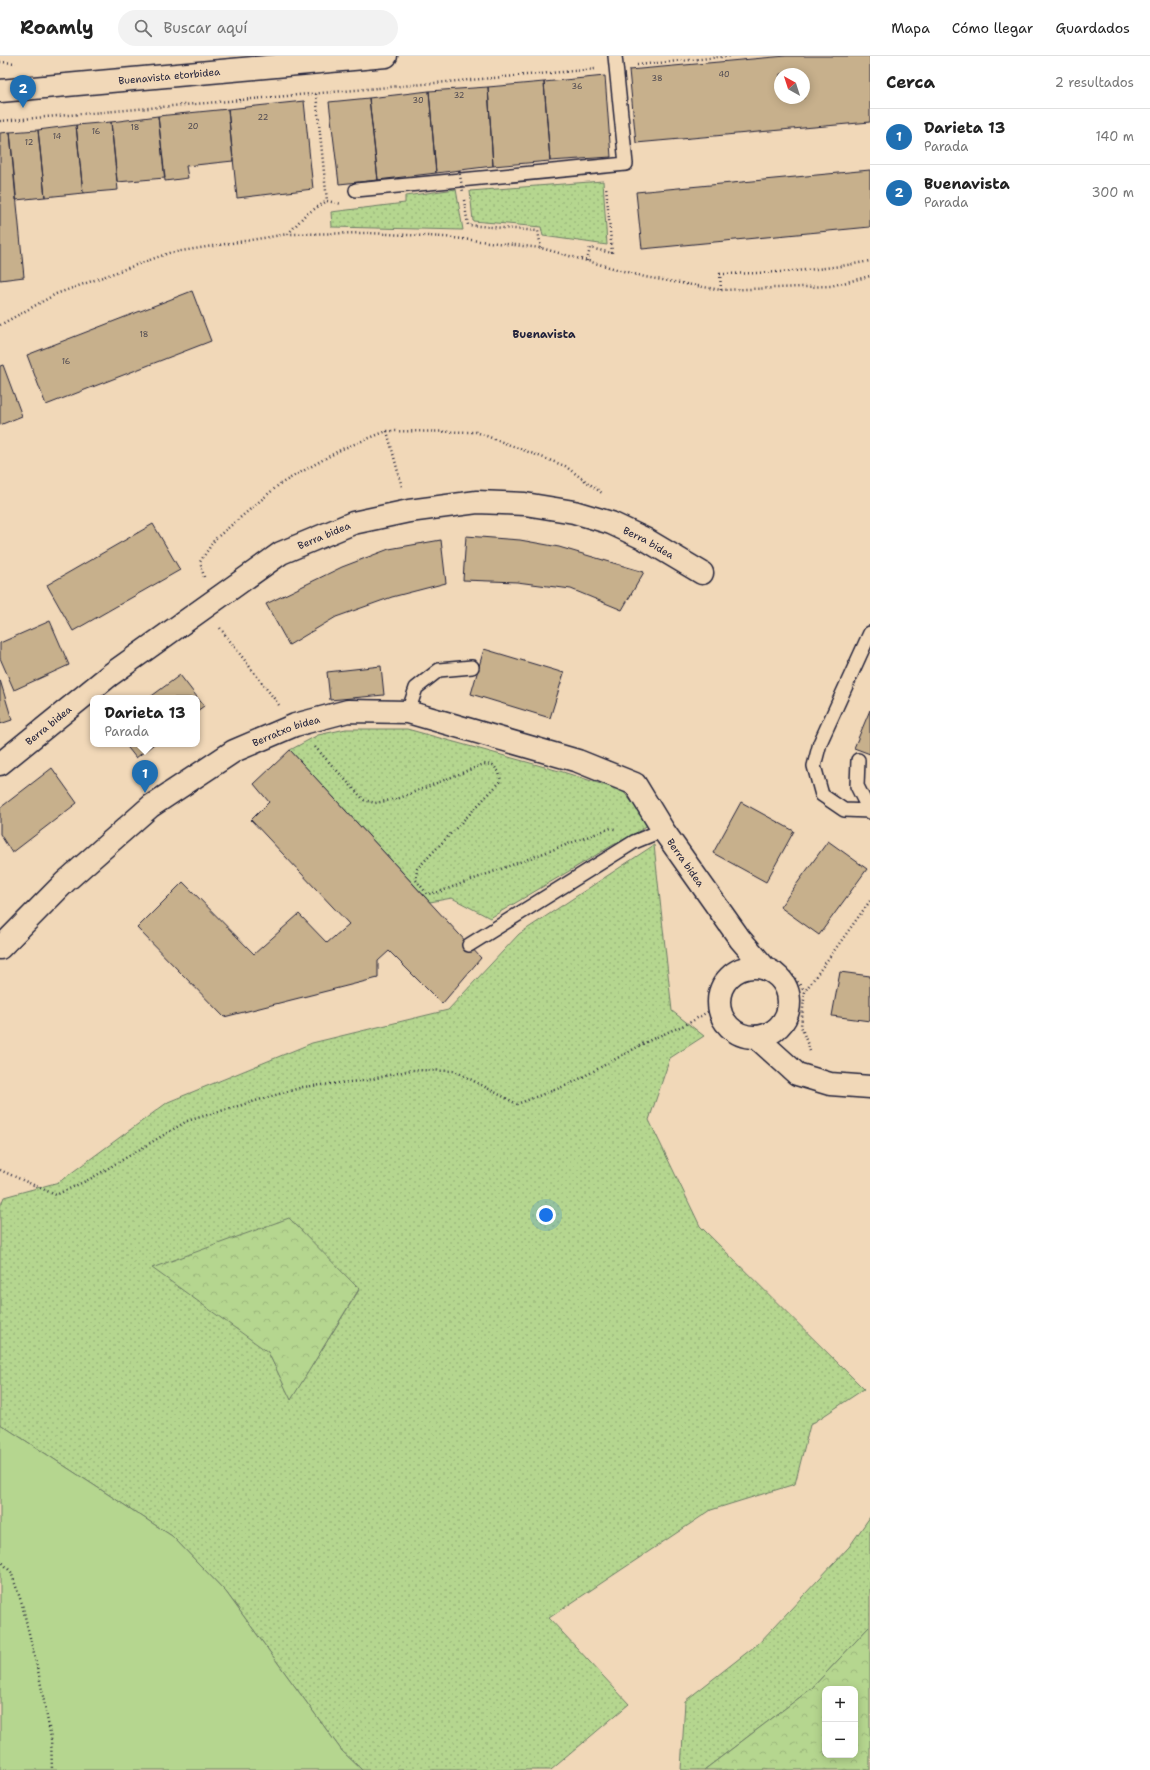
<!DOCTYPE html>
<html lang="es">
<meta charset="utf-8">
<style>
body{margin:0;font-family:"Shantell Sans",sans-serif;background:#f2f2f2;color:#222}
.controls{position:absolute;right:12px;bottom:12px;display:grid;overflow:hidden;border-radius:8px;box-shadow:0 2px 10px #0003}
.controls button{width:36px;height:36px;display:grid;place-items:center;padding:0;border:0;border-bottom:1px solid #e0e0e0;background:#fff;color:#222;font:20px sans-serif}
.compass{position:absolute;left:774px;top:12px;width:36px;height:36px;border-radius:50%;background:#fff;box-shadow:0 2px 10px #0003;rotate:321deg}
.you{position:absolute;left:546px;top:1159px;width:14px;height:14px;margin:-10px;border:3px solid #fff;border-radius:50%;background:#1a73e8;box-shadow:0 0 0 6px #1a73e833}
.badge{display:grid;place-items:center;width:26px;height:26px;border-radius:50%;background:#1f6fb2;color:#fff;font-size:13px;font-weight:700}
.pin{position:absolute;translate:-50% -33px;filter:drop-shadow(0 1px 2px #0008)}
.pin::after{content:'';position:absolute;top:21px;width:14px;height:12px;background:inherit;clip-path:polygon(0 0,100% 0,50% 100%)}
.popup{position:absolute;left:90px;top:639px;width:110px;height:52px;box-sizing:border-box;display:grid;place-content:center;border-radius:8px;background:#fff;filter:drop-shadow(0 1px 3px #0005);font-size:13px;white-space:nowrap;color:#767676}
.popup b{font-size:15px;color:#222}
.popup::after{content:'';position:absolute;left:50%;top:100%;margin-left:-8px;border:8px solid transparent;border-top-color:#fff}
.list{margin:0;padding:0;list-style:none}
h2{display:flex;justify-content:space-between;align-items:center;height:52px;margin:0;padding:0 16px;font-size:17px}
h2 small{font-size:13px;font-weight:400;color:#767676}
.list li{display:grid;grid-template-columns:26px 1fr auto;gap:12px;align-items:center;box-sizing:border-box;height:56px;padding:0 16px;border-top:1px solid #e0e0e0}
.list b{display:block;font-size:15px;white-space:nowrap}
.list p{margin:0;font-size:13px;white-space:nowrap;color:#767676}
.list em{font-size:13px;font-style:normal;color:#767676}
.icon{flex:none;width:22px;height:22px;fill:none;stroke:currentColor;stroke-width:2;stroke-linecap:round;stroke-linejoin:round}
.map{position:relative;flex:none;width:870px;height:1714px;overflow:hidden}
header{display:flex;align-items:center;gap:24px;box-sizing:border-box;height:56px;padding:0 20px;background:#fff;border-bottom:1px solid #e0e0e0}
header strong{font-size:19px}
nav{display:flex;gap:22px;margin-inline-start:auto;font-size:14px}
.search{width:280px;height:36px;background:#f2f2f2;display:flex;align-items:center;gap:10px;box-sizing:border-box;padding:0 14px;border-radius:22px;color:#767676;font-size:15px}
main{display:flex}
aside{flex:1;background:#fff}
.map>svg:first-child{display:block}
</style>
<header>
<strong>Roamly</strong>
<div class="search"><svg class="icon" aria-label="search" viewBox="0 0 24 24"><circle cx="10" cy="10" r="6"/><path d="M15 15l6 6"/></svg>Buscar aquí</div>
<nav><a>Mapa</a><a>Cómo llegar</a><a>Guardados</a></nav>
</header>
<main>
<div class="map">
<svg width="870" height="1714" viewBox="0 0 870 1714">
<defs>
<pattern id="grass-dots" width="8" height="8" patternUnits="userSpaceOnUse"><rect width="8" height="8" fill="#b5d68f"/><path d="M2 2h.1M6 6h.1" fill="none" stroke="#9bb77c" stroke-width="1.8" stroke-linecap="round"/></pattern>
<pattern id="forest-crowns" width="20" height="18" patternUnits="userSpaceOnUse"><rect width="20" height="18" fill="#b5d68f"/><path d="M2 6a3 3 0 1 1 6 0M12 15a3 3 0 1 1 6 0" fill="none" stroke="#9bb77c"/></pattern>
</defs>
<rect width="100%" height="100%" fill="#f1d8b8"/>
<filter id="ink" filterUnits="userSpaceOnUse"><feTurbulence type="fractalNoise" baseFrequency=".025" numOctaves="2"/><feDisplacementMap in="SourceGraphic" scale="8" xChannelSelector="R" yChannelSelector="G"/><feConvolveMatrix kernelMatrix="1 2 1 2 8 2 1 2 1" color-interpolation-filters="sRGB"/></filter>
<g filter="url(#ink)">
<!-- grass -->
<path fill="url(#grass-dots)" stroke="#6c7c65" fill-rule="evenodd" d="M 603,125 L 607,189 L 543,180 L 541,171 L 473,165 L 470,135 Z
M 456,133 L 463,174 L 332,171 L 331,156 L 405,147 L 405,140 Z
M 346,673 L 407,673 L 563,716 L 623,735 L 649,768 L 635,778 L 613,789 L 490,862 L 452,842 L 430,846 L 290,694 L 318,679 Z
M 654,789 L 672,955 L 704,980 L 670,1002 L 649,1064 L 700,1170 L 864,1333 L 810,1369 L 795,1428 L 711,1454 L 549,1562 L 629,1648 L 551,1714 L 362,1714 L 342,1695 L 226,1536 L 172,1480 L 0,1368 L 0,1151 L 4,1141 L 59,1126 L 168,1046 L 312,987 L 448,954 L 519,878 ZM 359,1234 L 291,1343 L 268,1296 Z
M 870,1461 L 870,1570 L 812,1632 L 704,1714 L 681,1714 L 685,1645 L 759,1587 L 849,1491 Z"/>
<!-- forest -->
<path fill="url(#forest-crowns)" stroke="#6c7c65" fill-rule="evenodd" d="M 289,1162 L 359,1233 L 291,1344 L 268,1296 L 152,1212 Z
M 870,1570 L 870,1714 L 704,1714 L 812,1632 ZM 825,1633 L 855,1633 L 855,1699 L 825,1699 Z"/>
<!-- park -->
<path fill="#b5d68f" stroke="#6c7c65" d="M 0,1368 L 172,1480 L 226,1536 L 342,1695 L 362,1714 L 0,1714 Z"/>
<!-- building -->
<path fill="#c7b08c" stroke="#22223b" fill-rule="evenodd" d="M 786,0 L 870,0 L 870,66 L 636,87 L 629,14 ZM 780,18 L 804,18 L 804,42 L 780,42 Z
M 605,20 L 611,101 L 550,105 L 544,26 Z
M 544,26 L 550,105 L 493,110 L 488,31 Z
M 488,31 L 493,110 L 436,117 L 429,35 Z
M 429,35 L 436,117 L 378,124 L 369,42 Z
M 369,42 L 378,124 L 339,128 L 329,46 Z
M 304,45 L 313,133 L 237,142 L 228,53 Z
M 228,53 L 233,105 L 186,110 L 188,122 L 165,125 L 158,60 Z
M 158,60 L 165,122 L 117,126 L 111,66 Z
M 111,66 L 118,134 L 83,137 L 76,69 Z
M 76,69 L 83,137 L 45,141 L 38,74 Z
M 38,74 L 45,141 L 16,144 L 10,76 Z
M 10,76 L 24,221 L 0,224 L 0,77 Z
M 870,114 L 870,171 L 642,193 L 636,136 Z
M 192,235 L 211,285 L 46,349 L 27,299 Z
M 3,309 L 22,360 L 0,369 L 0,310 Z
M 153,468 L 180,514 L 73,575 L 47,529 Z
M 466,480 L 520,484 L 559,491 L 644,516 L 622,554 L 571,533 L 517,526 L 463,524 Z
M 441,484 L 446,527 L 392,541 L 336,561 L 289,589 L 266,548 L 342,511 L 389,493 Z
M 50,565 L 69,609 L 14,634 L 0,602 L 0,587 Z
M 484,593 L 564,617 L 550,662 L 471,638 Z
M 381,610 L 384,639 L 330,644 L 327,616 Z
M 180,619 L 204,650 L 197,655 L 197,642 L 149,642 Z
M 0,624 L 12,664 L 0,668 Z
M 870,654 L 870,698 L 854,692 Z
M 125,688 L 154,688 L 136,702 Z
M 290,694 L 481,902 L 442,948 L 389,895 L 378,905 L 378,922 L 224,961 L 137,872 L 183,826 L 254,898 L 299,858 L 327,887 L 349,868 L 251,764 L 269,746 L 254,728 Z
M 52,712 L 77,747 L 12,797 L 0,778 L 0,752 Z
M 741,746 L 794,775 L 766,826 L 713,797 Z
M 828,785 L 867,813 L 819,879 L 780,851 Z
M 840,916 L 870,920 L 870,965 L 832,960 Z"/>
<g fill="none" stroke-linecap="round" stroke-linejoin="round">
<defs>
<path id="lane" d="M 356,134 L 626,108 L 615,0
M 408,656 L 416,632 L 439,614 L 472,611
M 858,704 L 857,730 L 870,756
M 869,755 L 844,754 L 822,739 L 814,710 L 820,687 L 870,577
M 469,889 L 634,786 L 663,774"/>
<g id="street">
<path id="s1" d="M 0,708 L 110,619 L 281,497 L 353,467 L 409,455 L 477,446 L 525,448 L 574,456 L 611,467 L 645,483 L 702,517"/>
<path id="s2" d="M 0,892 L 65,826 L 151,750 L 234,695 L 295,669 L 348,655 L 408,656 L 578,705 L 635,728 L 663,774 L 740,883 L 765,912"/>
<circle cx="754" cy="946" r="35"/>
<path d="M 756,981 L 797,1018 L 830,1028 L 870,1031"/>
</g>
<g id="secondary">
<path id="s3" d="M 0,35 L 386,0"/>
</g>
</defs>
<!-- lane casing -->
<use href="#lane" stroke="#22223b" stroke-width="16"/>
<!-- street casing -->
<use href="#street" stroke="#22223b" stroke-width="25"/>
<!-- secondary casing -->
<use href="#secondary" stroke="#22223b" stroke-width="25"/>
<!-- path -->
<path stroke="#22223b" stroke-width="2.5" stroke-dasharray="1 3" stroke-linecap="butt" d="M 0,6 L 16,7
M 637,9 L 732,0
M 316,38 L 327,145
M 0,65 L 596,13
M 464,144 L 468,169 L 538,175 L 541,192
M 327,145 L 342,148
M 288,178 L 305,159 L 327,145
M 587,205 L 590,192 L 612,197 L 606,130
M 721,234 L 720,218 C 771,217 820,215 870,205
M 0,269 L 56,238 L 169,197 L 288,178 L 369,177 L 445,181 L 541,192 L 645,221 L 721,234 L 831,230 L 870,220
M 387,375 L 402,431
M 204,521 L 200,506 L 215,483 L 280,428 L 342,393 L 387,375 L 476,376 L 565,410 L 602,437
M 220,572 L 279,649
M 315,691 L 364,744 L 375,747 L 397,743 L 484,708 L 493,709 L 499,716 L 501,725 L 417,813 L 416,824 L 427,838 L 439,836 L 611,772 L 615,773
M 790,916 L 805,935
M 810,995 L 801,970 L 805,935 L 870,845
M 0,1114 L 56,1139 L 92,1122 L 187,1065 L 303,1031 L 368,1024 L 411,1014 L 455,1015 L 517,1048 L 570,1028 L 652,983 L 689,967 L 719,949
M 0,1504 L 11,1516 L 22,1548 L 39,1619 L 51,1682 L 52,1714"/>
<!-- lane -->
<use href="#lane" stroke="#f1d8b8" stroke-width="13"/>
<!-- street -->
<use href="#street" stroke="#f1d8b8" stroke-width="22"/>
<!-- secondary -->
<use href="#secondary" stroke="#f1d8b8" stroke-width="22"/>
<!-- path-bridge -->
<path stroke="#22223b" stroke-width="2.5" stroke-dasharray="1 3" stroke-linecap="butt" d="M 459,114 L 463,136"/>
</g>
</g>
<g text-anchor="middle" stroke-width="3.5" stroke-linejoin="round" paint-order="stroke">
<!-- number labels -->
<g font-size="8" fill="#4b464f">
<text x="724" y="21">40</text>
<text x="657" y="25">38</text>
<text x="577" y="33">36</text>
<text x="459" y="42">32</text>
<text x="418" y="47">30</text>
<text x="263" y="64">22</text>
<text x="193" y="73">20</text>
<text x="135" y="74">18</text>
<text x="96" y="78">16</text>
<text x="57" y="83">14</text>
<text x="29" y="89">12</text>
<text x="144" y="281">18</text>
<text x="66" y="308">16</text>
</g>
<!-- street labels -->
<g font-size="10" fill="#22223b" stroke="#f1d8b8">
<text dy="4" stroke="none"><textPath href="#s3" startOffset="170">Buenavista etorbidea</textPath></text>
<text dy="4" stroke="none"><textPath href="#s1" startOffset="398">Berra bidea</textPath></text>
<text dy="4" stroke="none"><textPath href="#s1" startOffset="734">Berra bidea</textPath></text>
<text dy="4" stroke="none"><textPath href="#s1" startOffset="62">Berra bidea</textPath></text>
<text dy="4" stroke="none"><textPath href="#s2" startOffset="363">Berratxo bidea</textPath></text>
<text dy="4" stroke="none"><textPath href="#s2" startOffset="820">Berra bidea</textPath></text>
</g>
<!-- neighbourhood labels -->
<g font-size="11" font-weight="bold" fill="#22223b" stroke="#f1d8b8">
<text x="544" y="282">Buenavista</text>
</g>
</g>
</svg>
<div class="controls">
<button>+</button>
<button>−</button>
</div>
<svg class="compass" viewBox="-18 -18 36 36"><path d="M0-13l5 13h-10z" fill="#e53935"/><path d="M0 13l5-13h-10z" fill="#767676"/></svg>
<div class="you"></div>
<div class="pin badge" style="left:145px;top:737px">1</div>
<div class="popup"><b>Darieta 13</b>Parada</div>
<div class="pin badge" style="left:23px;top:52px">2</div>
</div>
<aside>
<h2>Cerca<small>2 resultados</small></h2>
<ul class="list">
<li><span class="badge">1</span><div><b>Darieta 13</b><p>Parada</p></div><em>140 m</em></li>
<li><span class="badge">2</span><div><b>Buenavista</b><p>Parada</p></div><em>300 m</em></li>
</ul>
</aside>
</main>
